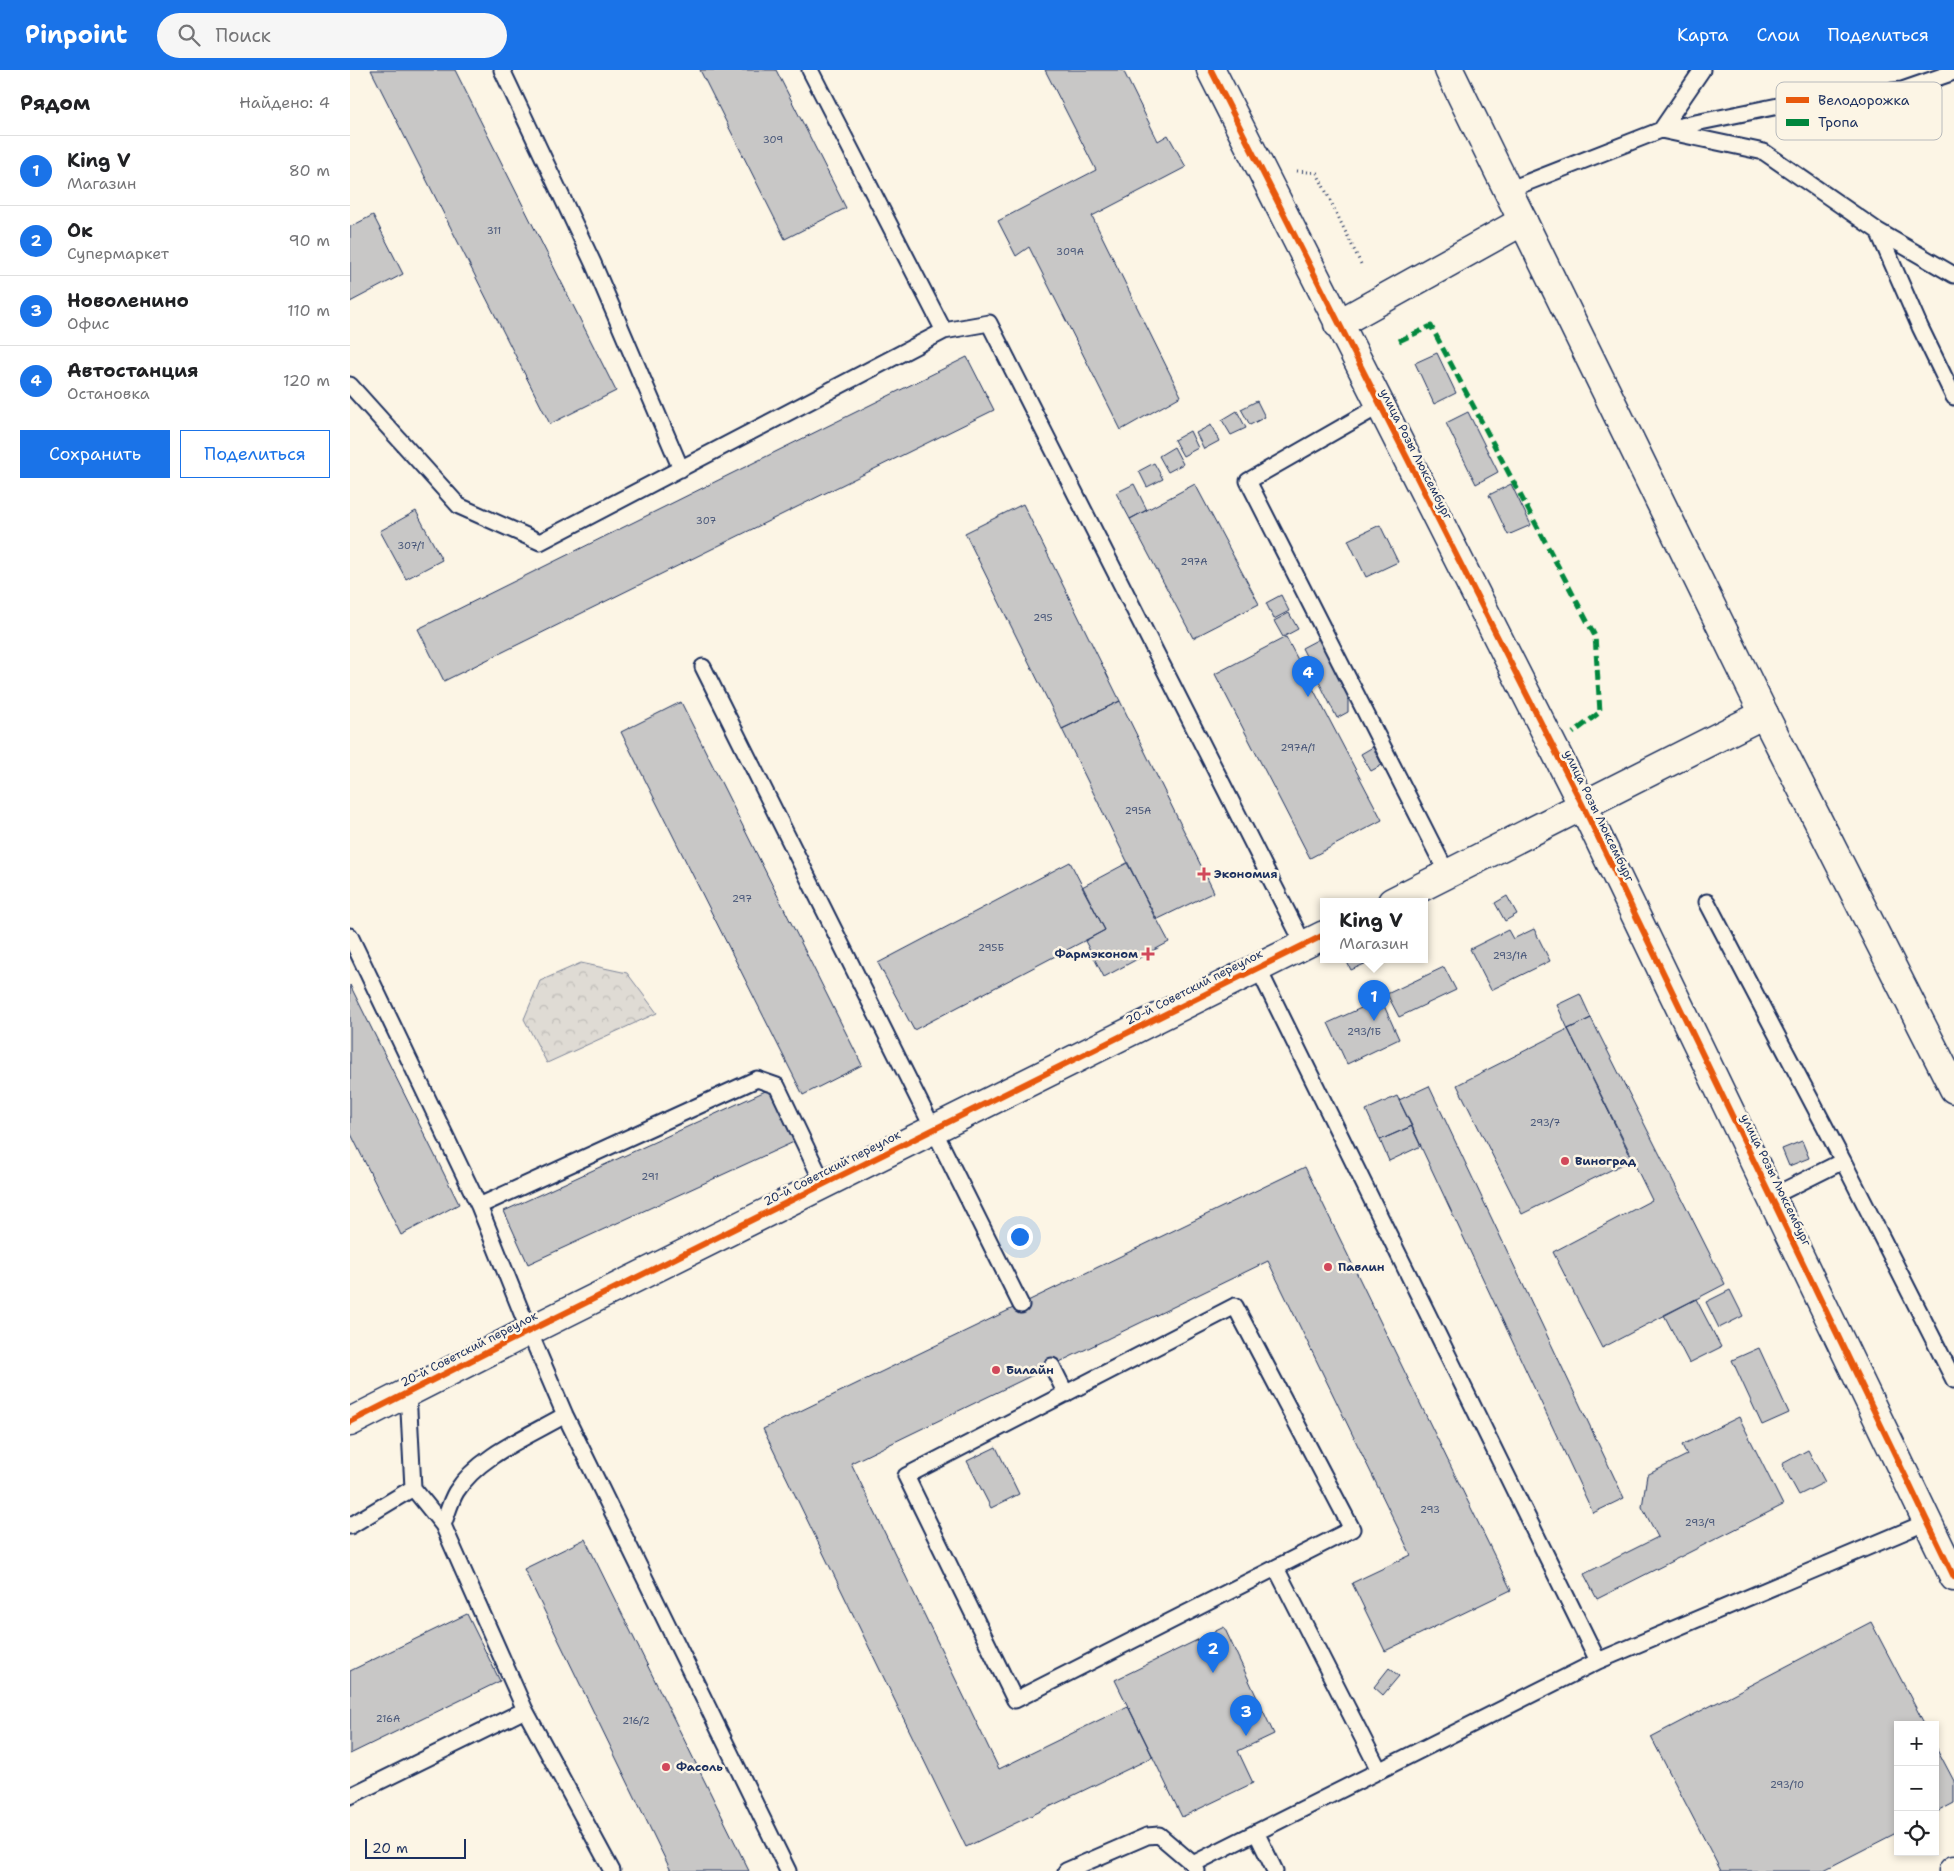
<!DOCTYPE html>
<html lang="ru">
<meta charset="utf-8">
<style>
body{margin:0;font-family:"Shantell Sans",sans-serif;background:#f6f6f6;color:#202124}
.controls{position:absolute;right:15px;bottom:15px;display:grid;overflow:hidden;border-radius:0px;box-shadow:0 2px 8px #0003}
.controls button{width:45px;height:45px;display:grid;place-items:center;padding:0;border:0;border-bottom:1px solid #e0e0e0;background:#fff;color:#202124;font:25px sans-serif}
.scale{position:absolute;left:15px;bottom:12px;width:101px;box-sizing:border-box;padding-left:5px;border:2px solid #1b2f5e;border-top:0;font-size:14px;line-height:18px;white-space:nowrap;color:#1b2f5e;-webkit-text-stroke:4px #fcf5e5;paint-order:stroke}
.you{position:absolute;left:669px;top:1166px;width:18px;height:18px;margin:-12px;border:4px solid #fff;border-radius:50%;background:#1a73e8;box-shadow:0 0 0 8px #1a73e833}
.badge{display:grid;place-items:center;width:32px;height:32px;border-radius:50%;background:#1a73e8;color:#fff;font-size:16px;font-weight:700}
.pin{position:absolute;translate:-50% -41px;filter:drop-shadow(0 1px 2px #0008)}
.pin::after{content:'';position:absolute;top:26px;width:18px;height:15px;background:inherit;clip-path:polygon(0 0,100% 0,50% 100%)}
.popup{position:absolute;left:970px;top:828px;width:108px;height:65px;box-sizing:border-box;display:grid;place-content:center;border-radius:0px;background:#fff;filter:drop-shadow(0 1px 4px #0005);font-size:16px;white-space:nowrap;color:#757577}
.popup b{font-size:19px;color:#202124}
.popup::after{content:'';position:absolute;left:50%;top:100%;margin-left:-10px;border:10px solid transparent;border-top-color:#fff}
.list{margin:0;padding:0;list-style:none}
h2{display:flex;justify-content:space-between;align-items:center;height:65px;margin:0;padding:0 20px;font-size:21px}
h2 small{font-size:16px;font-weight:400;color:#757577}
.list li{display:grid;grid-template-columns:32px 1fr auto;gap:15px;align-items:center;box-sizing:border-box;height:70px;padding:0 20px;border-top:1px solid #e0e0e0}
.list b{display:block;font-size:19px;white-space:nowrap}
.list p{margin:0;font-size:16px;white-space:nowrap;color:#757577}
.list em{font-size:16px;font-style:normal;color:#757577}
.actions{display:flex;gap:10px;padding:15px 20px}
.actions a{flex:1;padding:11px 0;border:1px solid #1a73e8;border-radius:0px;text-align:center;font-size:18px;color:#1a73e8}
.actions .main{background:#1a73e8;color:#fff}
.icon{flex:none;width:28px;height:28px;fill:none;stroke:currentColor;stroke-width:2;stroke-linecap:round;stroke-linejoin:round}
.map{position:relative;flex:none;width:1604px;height:1801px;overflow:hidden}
header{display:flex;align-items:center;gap:30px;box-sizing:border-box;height:70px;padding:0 25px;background:#1a73e8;color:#fff}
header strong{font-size:24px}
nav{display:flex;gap:28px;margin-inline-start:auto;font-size:18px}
.search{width:350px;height:45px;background:#f6f6f6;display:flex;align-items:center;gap:12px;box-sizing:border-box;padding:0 18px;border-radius:28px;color:#757577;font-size:19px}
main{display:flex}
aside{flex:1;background:#fff}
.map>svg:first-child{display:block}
</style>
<header>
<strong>Pinpoint</strong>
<div class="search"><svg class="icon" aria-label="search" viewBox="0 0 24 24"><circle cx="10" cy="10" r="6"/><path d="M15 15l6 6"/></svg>Поиск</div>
<nav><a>Карта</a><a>Слои</a><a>Поделиться</a></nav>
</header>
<main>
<aside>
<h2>Рядом<small>Найдено: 4</small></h2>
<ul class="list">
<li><span class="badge">1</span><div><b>King V</b><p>Магазин</p></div><em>80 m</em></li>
<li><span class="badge">2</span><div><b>Ок</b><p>Супермаркет</p></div><em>90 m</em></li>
<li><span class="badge">3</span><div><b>Новоленино</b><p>Офис</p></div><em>110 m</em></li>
<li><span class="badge">4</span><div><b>Автостанция</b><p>Остановка</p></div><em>120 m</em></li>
</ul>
<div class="actions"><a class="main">Сохранить</a><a>Поделиться</a></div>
</aside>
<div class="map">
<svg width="1604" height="1801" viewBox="0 0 1604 1801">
<defs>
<pattern id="forest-crowns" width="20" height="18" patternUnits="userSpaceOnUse" patternTransform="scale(1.25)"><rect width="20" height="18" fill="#dfdbd4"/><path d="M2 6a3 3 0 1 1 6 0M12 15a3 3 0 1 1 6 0" fill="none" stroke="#bfbcb8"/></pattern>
</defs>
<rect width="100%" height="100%" fill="#fcf5e5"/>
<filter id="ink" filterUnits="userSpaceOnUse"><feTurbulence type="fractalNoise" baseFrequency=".02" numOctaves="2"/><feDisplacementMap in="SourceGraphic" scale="10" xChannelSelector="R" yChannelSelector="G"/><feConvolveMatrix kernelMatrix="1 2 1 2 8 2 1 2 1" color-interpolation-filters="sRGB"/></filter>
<g filter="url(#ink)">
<!-- forest -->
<path fill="url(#forest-crowns)" stroke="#7d8599" d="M 231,893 L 277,903 L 307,943 L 197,993 L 174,949 L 190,911 Z"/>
<!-- building -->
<path fill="#c8c7c6" stroke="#1b2f5e" d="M 21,0 L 105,0 L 266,321 L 200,354 Z
M 350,0 L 426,0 L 496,138 L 435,169 Z
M 695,0 L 773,0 L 808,71 L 818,65 L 836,97 L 742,146 L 831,326 L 771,360 L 679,177 L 666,186 L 648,151 L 746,100 Z
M 23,145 L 53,204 L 0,232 L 0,157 Z
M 1087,283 L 1106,323 L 1084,334 L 1065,293 Z
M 617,287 L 644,340 L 94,611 L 68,559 Z
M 907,331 L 915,347 L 900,355 L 891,339 Z
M 887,341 L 896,358 L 881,365 L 872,350 Z
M 1118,342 L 1148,402 L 1126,414 L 1096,353 Z
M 861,355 L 869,371 L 854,379 L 846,363 Z
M 840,361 L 848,378 L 833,386 L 824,370 Z
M 824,377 L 833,394 L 818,402 L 809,386 Z
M 804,393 L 813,409 L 797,417 L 789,401 Z
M 784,414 L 797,440 L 780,449 L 766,423 Z
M 845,414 L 909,534 L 843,568 L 780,449 Z
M 1161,414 L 1181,455 L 1158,465 L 1139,425 Z
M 673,434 L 770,631 L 712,659 L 615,463 Z
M 66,441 L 92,490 L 56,509 L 30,461 Z
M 1030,455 L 1048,492 L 1016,507 L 998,470 Z
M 931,525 L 939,541 L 924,549 L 916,533 Z
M 939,543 L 948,559 L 933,567 L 924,551 Z
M 936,567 L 1032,750 L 960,788 L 865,604 Z
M 969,569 L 998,626 L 998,642 L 987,648 L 952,578 Z
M 770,631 L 864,822 L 806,850 L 712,659 Z
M 331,632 L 512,995 L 453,1025 L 271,662 Z
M 1023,677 L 1032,695 L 1021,701 L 1011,684 Z
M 720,792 L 755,860 L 564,960 L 528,893 Z
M 777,793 L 819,872 L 754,907 L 735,871 L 755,860 L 732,817 Z
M 1157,826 L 1167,844 L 1155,851 L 1145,833 Z
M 1184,859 L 1200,891 L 1141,920 L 1120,879 L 1158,860 L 1163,869 Z
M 996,890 L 1018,890 L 1019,892 L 1001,900 Z
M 1094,897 L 1106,920 L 1049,947 L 1037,924 Z
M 0,915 L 109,1134 L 51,1165 L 0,1062 Z
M 1230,924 L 1241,948 L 1218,959 L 1207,935 Z
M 1031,929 L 1049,969 L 997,994 L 978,953 Z
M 1241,948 L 1375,1214 L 1252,1278 L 1203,1182 L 1302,1130 L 1218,959 Z
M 1218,959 L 1283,1089 L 1172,1144 L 1107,1015 Z
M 1079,1016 L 1274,1428 L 1243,1443 L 1049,1030 Z
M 422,1018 L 446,1071 L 178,1194 L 154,1141 Z
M 1047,1026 L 1062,1056 L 1030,1070 L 1016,1040 Z
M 1062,1056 L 1071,1076 L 1039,1091 L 1030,1070 Z
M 1452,1071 L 1459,1088 L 1439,1096 L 1432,1079 Z
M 955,1097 L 1161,1520 L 1035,1581 L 1002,1513 L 1061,1485 L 918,1191 L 501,1393 L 649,1699 L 778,1636 L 803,1687 L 616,1777 L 413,1359 Z
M 1380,1220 L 1393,1246 L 1369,1258 L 1356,1232 Z
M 1346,1229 L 1371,1277 L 1339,1293 L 1314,1245 Z
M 1409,1278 L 1439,1343 L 1412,1355 L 1382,1290 Z
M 1389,1347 L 1433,1435 L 1247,1529 L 1234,1504 L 1308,1467 L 1292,1437 L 1297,1405 L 1337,1385 L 1332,1375 Z
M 646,1377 L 669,1424 L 641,1438 L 617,1391 Z
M 1458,1380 L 1475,1412 L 1449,1425 L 1432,1394 Z
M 235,1469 L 399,1801 L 321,1801 L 174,1499 Z
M 117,1544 L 150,1611 L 0,1684 L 0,1601 Z
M 1521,1552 L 1575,1655 L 1548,1655 L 1548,1762 L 1472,1801 L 1371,1801 L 1301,1667 Z
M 874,1557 L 924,1664 L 888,1681 L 903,1713 L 832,1747 L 765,1610 Z
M 1039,1598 L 1049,1606 L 1033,1625 L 1024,1617 Z
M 1585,1675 L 1604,1711 L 1604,1733 L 1585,1743 Z"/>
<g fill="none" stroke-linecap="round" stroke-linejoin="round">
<defs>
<path id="lane" d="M 152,0 L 243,193 L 331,399
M 460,0 L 594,261
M 1352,0 L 1311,60 L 1448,32 L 1552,20 L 1604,2
M 1158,120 L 1311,60 L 1414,82 L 1528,161 L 1570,257 L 1604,327
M 1528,161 L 1604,205
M 0,315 L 109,436 L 190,472 L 594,261 L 639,253 L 954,875
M 1029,336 L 898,411 L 1098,805
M 353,597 L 671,1235
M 1357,832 L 1493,1091
M 0,866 L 129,1136 L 407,1009 L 427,1016 L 474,1115
M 908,898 L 1248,1591
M 1421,1127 L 1493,1091 L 1604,1310
M 129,1136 L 179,1261 L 215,1345 L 438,1801
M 885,1236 L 1002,1459 L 665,1630 L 556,1406 Z
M 702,1296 L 716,1324
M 63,1418 L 93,1455 L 175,1640 L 262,1801
M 93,1455 C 97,1445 100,1432 106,1422 C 128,1386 179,1366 215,1345
M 0,1456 L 63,1418 L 58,1322
M 926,1498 L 1029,1700
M 0,1726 L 175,1640
M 906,1762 L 925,1801
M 716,1801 L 797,1766 L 809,1765 L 843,1794
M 847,1801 L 843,1794 L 1248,1591 L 1577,1452"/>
<path id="street" d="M 861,0 L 1233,736 L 1604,1507
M 988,254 L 1173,151
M 1042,832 L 1414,644
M 0,1352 L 179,1261 L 974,865
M 1603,1801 L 1604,1800"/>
<path id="secondary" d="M 1099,0 L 1414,644 L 1604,1019"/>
</defs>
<!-- lane casing -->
<use href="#lane" stroke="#1b2f5e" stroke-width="19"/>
<!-- street casing -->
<use href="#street" stroke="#1b2f5e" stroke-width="31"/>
<!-- secondary casing -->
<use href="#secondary" stroke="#1b2f5e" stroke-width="31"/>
<!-- path -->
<path stroke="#1b2f5e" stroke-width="3" stroke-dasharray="1 4" stroke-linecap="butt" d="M 947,101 L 967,103 L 1011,194"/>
<!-- lane -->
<use href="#lane" stroke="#fcf5e5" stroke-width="15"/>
<!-- street -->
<use href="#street" stroke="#fcf5e5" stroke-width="28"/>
<!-- secondary -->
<use href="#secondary" stroke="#fcf5e5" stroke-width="28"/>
<!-- quiet -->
<path stroke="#00873e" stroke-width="5" stroke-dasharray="10 5" stroke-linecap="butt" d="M 1049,271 L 1081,256 L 1245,566 L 1250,642 L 1223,663"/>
<defs>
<path id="cycleway" d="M 861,0 L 1233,736 L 1604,1507
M 0,1352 L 179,1261 L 974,865"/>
</defs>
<!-- cycleway casing -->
<use href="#cycleway" stroke="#fcf5e5" stroke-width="9"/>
<!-- cycleway -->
<use href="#cycleway" stroke="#e8590c" stroke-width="6"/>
</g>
</g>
<!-- markers -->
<g fill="#d1495b" stroke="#fcf5e5" stroke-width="2">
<path d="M851.5 796.5h5v5h5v5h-5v5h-5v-5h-5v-5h5z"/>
<path d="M795.5 876.5h5v5h5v5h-5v5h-5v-5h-5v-5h5z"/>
<circle cx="1215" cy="1091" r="5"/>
<circle cx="978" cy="1197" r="5"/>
<circle cx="646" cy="1300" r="5"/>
<circle cx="316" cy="1697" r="5"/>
</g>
<g text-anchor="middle" stroke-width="5" stroke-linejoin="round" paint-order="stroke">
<!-- number labels -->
<g font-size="10" fill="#465578">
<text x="423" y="73">309</text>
<text x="144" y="164">311</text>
<text x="720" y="185">309А</text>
<text x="356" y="454">307</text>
<text x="61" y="479">307/1</text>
<text x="844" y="495">297А</text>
<text x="693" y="551">295</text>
<text x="948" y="681">297А/1</text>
<text x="788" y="744">295А</text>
<text x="392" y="832">297</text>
<text x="641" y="881">295Б</text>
<text x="1160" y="889">293/1А</text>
<text x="1014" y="965">293/1Б</text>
<text x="1195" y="1056">293/7</text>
<text x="300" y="1110">291</text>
<text x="1080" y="1443">293</text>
<text x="1350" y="1456">293/9</text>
<text x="38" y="1652">216А</text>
<text x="286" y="1654">216/2</text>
<text x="1437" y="1718">293/10</text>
</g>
<!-- street labels -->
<g font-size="12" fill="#1b2f5e" stroke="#fcf5e5">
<text transform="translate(1066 384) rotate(63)" y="4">улица Розы Люксембург</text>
<text transform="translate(1249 746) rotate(64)" y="4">улица Розы Люксембург</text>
<text transform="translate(844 917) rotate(-27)" y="4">20-й Советский переулок</text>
<text transform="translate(482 1098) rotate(-27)" y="4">20-й Советский переулок</text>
<text transform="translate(1426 1110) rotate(64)" y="4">улица Розы Люксембург</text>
<text transform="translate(119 1279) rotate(-27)" y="4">20-й Советский переулок</text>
</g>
<!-- poi labels -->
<g font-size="12" font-weight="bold" fill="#1b2f5e" stroke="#fcf5e5" text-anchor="start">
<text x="864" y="808">Экономия</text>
<text x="788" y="888" text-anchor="end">Фармэконом</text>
<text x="1225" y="1095">Виноград</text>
<text x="988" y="1201">Павлин</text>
<text x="656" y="1304">Билайн</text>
<text x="326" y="1701">Фасоль</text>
</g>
</g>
<!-- legend -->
<rect x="1426" y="12" width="166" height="58" rx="8" fill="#fcf5e5" stroke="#b8babc" stroke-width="1"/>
<rect x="1436" y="27" width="23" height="6" fill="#e8590c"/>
<rect x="1436" y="49" width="23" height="7" fill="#00873e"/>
<g font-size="14" fill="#1b2f5e">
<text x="1468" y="35">Велодорожка</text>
<text x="1468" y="57">Тропа</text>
</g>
</svg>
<div class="controls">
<button>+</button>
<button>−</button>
<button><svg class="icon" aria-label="locate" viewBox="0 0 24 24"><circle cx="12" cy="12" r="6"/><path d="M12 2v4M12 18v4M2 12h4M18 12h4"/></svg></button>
</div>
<div class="scale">20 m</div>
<div class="you"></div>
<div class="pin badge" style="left:1024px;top:951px">1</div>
<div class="popup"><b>King V</b>Магазин</div>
<div class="pin badge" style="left:863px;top:1603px">2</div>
<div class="pin badge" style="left:896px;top:1666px">3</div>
<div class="pin badge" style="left:958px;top:627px">4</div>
</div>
</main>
